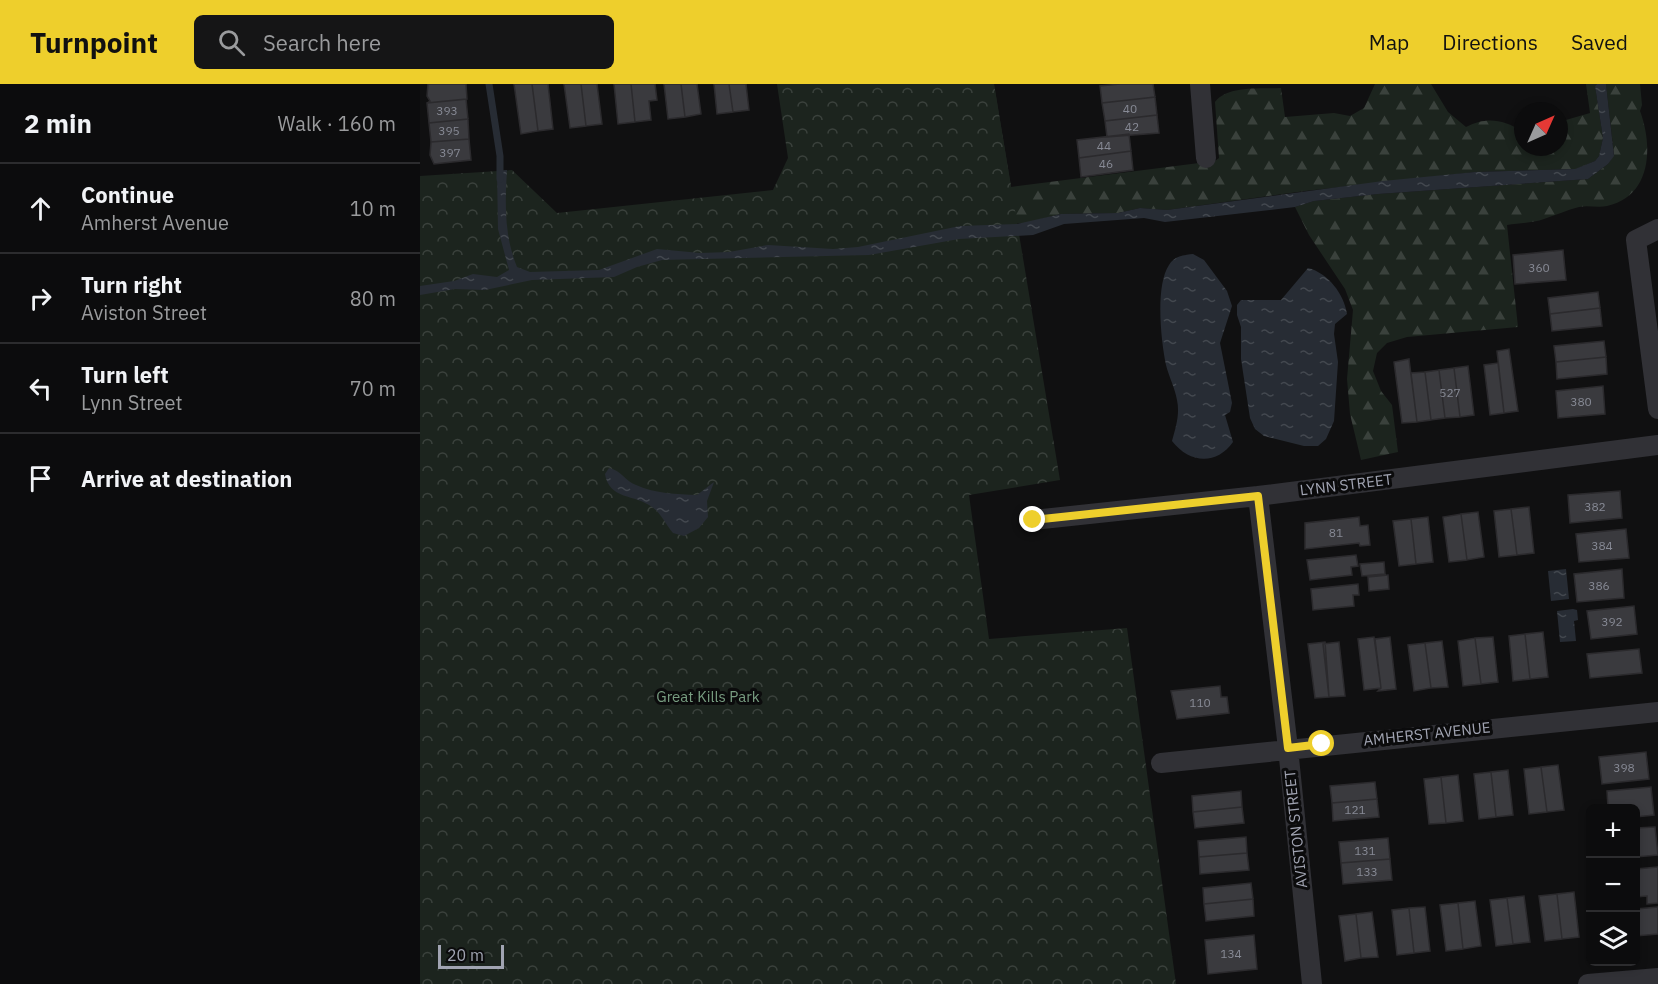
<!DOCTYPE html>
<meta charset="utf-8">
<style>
body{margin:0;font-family:"IBM Plex Sans",sans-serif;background:#151516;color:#f1f3f6}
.controls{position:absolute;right:18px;bottom:18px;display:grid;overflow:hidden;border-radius:9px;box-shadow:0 3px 9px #0003}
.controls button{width:54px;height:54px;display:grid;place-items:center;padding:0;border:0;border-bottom:2px solid #2c2c2e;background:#0c0c0d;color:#f1f3f6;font:30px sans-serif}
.compass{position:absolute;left:1094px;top:18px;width:54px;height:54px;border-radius:50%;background:#0c0c0d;box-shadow:0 3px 9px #0003;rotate:45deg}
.scale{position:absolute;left:18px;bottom:15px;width:66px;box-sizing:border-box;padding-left:6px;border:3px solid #a1a4b2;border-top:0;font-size:16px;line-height:21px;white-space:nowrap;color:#a1a4b2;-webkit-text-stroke:4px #0b0b0c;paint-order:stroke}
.stop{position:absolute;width:18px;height:18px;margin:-14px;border:4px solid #eecf2c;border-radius:50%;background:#fff}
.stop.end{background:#eecf2c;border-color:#fff;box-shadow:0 2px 6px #0008}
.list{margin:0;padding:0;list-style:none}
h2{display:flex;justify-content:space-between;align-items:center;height:78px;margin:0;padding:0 24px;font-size:26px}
h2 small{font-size:20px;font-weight:400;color:#9a9b9d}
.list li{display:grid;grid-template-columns:39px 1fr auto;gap:18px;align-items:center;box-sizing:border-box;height:90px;padding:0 24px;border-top:2px solid #2c2c2e}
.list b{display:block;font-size:22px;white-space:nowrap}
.list p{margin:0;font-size:20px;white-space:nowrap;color:#9a9b9d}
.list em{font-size:20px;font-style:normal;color:#9a9b9d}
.icon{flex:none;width:33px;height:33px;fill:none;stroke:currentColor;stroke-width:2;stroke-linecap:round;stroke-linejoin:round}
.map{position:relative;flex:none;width:1238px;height:900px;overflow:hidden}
header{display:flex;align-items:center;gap:36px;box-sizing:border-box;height:84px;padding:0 30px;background:#eecf2c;color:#111}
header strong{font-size:28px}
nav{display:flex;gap:33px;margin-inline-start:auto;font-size:21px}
.search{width:420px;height:54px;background:#151516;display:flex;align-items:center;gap:15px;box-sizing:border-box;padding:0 21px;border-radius:9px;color:#9a9b9d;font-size:22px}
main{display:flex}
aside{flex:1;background:#0c0c0d}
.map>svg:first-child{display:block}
</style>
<header>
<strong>Turnpoint</strong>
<div class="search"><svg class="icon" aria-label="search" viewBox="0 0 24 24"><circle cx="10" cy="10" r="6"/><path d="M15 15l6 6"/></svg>Search here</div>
<nav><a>Map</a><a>Directions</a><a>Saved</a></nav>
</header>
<main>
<aside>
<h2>2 min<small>Walk · 160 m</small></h2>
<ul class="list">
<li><svg class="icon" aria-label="ahead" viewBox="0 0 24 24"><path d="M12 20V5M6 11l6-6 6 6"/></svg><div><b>Continue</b><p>Amherst Avenue</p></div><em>10 m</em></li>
<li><svg class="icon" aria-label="right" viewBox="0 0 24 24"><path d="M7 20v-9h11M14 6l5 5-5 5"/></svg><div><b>Turn right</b><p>Aviston Street</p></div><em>80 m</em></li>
<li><svg class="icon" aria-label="left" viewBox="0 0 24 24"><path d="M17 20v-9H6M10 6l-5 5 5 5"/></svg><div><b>Turn left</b><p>Lynn Street</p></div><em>70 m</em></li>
<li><svg class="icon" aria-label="arrive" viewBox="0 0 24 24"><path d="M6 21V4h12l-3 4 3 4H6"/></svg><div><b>Arrive at destination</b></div></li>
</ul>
</aside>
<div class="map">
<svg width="1238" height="900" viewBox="0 0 1238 900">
<defs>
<pattern id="forest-firs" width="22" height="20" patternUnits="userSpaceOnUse" patternTransform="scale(1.5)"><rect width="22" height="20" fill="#1c241e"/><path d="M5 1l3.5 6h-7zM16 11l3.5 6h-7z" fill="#3a413c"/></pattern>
<pattern id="park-crowns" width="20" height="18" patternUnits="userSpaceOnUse" patternTransform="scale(1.5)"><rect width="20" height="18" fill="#1c241e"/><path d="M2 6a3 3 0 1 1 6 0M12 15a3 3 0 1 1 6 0" fill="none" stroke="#3a413c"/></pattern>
<pattern id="water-ripples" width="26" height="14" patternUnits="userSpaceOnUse" patternTransform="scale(1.5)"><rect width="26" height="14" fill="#272c34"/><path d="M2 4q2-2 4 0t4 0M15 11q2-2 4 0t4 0" fill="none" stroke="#43484f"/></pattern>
</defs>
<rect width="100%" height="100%" fill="#101011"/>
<!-- forest -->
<path fill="url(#forest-firs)" d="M 574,0 L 591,103 L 795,77 L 799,74 L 795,18 C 807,1 842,5 861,4 L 865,33 L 914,29 L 930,32 L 944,24 L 955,0 L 1011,0 L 1028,28 L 1046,43 C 1068,32 1082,36 1103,47 L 1103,63 L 1139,63 L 1139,38 L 1170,29 L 1166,0 L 1177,0 L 1175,2 L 1183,54 L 1179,72 L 1175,77 L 1156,85 L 1055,88 L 885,107 L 747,126 L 720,124 L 698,129 L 641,130 L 605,139 L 583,140 Z
M 1186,0 L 1220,0 L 1222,21 L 1220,27 C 1233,62 1232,112 1187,122 C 1178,124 1168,121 1159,123 C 1147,126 1136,131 1124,135 C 1113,139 1099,139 1087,141 L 1098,243 L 987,253 L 967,259 L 957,269 L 953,287 L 961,307 L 972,321 L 978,368 L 941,376 L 930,330 L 927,295 L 933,226 L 925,205 L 889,151 L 875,123 L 894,117 L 958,110 L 1168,95 L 1188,80 L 1194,71 Z"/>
<!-- park -->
<path fill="url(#park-crowns)" d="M 357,0 L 574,0 L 640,396 L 549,411 L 569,555 L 707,544 L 756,900 L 0,900 L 0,92 L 92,86 L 137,129 L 353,106 L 368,74 Z"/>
<!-- water -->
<path fill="url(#water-ripples)" d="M 1177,0 L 1186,0 L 1194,72 L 1188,80 L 1168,95 L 958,110 L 894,117 L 875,123 L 745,138 L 724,134 L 644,140 L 613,151 L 539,155 L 449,171 L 242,176 L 217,183 L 194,193 L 112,196 L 65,206 L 35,205 L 0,211 L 0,202 L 34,197 L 53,190 L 77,193 L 89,186 L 78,145 L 77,87 L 87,86 C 85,120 84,151 97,183 L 110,188 L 179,186 L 237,165 L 280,169 L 309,168 L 348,161 L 413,165 L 438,163 L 540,142 L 597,140 L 641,130 L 698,129 L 720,124 L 747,126 L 963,97 L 1055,88 L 1155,85 L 1175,77 L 1179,72 L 1183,54 L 1175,2 Z
M 773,170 L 784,176 L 807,207 L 812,222 L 800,259 L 812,319 L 810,328 L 805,331 L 813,358 C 796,382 769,379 752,357 C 756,343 760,330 757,316 C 755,304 749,293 746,281 C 741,257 735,202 749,181 C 754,172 764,171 773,170 Z
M 888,184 C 908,189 924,210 927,230 L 915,240 L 914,250 L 918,278 L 914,337 L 906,355 L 898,362 L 884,362 L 844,352 L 835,345 L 830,334 L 821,275 L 821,243 L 817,231 L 817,221 L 821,216 L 861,216 Z
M 189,384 C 201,386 205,397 216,401 C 236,410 256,410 277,411 L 294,398 L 287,417 L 288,433 L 279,444 L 264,452 L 253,449 C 246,441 241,429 232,423 C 215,410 189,416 185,390 Z
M 1146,485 L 1149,515 L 1131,517 L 1128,487 Z
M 1153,525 L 1157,526 L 1158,536 L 1154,537 L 1156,557 L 1140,558 L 1137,527 Z"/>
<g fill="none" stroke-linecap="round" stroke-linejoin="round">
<!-- stream -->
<path stroke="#272c34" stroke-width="7" d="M 69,0 L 80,72 L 80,95"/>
</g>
<!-- building -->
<path fill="#3a3a3e" stroke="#2b2a2d" stroke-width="1.5" d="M 8,0 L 46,0 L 47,15 L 7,19 L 10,17 L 7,12 Z
M 94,0 L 112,0 L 118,47 L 101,50 Z
M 112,0 L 128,0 L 133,45 L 118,47 Z
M 144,0 L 161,0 L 166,42 L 150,44 Z
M 161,0 L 177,0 L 182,40 L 166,42 Z
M 194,0 L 211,0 L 215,38 L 198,40 Z
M 211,0 L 235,0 L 237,16 L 229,17 L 231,36 L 215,38 Z
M 244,0 L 261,0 L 265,33 L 248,35 Z
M 261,0 L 277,0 L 281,30 L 265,33 Z
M 294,0 L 309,0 L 313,28 L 297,30 Z
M 309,0 L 326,0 L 329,26 L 313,28 Z
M 700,0 L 733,0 L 735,13 L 682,19 L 680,2 Z
M 735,13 L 737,31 L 685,37 L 682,19 Z
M 46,15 L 48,35 L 9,39 L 7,19 Z
M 737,31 L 739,49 L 687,53 L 685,37 Z
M 48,35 L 49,55 L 11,58 L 9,39 Z
M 709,50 L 711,67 L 659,74 L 657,56 Z
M 49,55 L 51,76 L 14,80 L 10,71 L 11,58 Z
M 711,67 L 713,86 L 661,93 L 659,74 Z
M 1143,166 L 1146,196 L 1095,200 L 1093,171 Z
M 1178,208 L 1180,224 L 1130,230 L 1128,214 Z
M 1180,224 L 1182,242 L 1132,247 L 1130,230 Z
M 1184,257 L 1186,273 L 1136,278 L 1134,262 Z
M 1089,265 L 1098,327 L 1084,329 L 1077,267 Z
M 1186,273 L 1187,290 L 1137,295 L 1136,278 Z
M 989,275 L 997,338 L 982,339 L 974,278 Z
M 1078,279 L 1084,329 L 1070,331 L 1064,281 Z
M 1048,282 L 1054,331 L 1040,333 L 1034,284 Z
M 1034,284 L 1040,333 L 1025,334 L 1019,286 Z
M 1019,286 L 1025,334 L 1011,336 L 1005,288 Z
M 1005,288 L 1011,336 L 997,338 L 991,289 Z
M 1183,302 L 1185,330 L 1138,334 L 1136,307 Z
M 1200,407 L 1202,434 L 1150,439 L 1148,411 Z
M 1109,423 L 1114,469 L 1097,471 L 1091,425 Z
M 1091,425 L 1097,471 L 1079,473 L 1074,427 Z
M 1058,428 L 1064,473 L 1047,476 L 1041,430 Z
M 1041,430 L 1047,476 L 1029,478 L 1023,433 Z
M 939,433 L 940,442 L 948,441 L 950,461 L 940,462 L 939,459 L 885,465 L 885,439 Z
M 1008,433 L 1013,478 L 996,480 L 991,435 Z
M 991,435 L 996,480 L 979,482 L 973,437 Z
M 1206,445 L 1209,474 L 1159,478 L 1156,450 Z
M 936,471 L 938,482 L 931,483 L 932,491 L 890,496 L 887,476 Z
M 964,478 L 965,490 L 942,492 L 940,480 Z
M 1202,485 L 1204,514 L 1157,518 L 1154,490 Z
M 968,491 L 969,505 L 949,507 L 948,493 Z
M 938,500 L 939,511 L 933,511 L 934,522 L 893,526 L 891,505 Z
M 1214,522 L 1217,550 L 1171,555 L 1167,527 Z
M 1123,548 L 1128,593 L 1110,595 L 1105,550 Z
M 1105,550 L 1110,595 L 1093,597 L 1089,552 Z
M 954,553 L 961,604 L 944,606 L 938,555 Z
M 970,553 L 976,605 L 958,607 L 961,604 L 955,555 Z
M 1073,553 L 1078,598 L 1061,600 L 1055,554 Z
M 1055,554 L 1061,600 L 1043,602 L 1038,557 Z
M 1022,557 L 1028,603 L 1011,604 L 1005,559 Z
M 905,558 L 909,613 L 895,614 L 888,560 Z
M 919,558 L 925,612 L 909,613 L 903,560 Z
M 1005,559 L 1011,604 L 994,607 L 988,561 Z
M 1219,565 L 1222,589 L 1170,594 L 1167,570 Z
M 800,602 L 801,613 L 807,613 L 809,629 L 757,635 L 751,607 Z
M 1226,668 L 1229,695 L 1182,700 L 1179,673 Z
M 1138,681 L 1144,726 L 1127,728 L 1121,683 Z
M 1121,683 L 1127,728 L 1109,730 L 1104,685 Z
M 1088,686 L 1093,731 L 1076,733 L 1071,688 Z
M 1071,688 L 1076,733 L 1059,735 L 1054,690 Z
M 1038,691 L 1043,737 L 1026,739 L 1021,693 Z
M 1021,693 L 1026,739 L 1009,740 L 1004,695 Z
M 955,698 L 957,715 L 912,719 L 910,702 Z
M 1231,703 L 1234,731 L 1216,733 L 1216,724 L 1188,724 L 1187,707 Z
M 821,707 L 822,723 L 773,728 L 772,712 Z
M 957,715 L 959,733 L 913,737 L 912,719 Z
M 822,723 L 824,739 L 775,744 L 773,728 Z
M 1235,743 L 1238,771 L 1216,773 L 1216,744 Z
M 826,753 L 827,769 L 779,773 L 778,757 Z
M 968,754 L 970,775 L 921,779 L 919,758 Z
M 827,769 L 829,786 L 780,790 L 779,773 Z
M 970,775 L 972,796 L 923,800 L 921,779 Z
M 1238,783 L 1238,819 L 1227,820 L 1227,812 L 1216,813 L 1216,785 Z
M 831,799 L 833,815 L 784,820 L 783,804 Z
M 1154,808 L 1159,853 L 1142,855 L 1137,810 Z
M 1137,810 L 1142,855 L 1125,857 L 1119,812 Z
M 1104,812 L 1110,858 L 1093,860 L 1087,814 Z
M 1087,814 L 1093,860 L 1076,862 L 1070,816 Z
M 833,815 L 834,832 L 786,837 L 784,820 Z
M 1055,817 L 1061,862 L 1043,865 L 1038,819 Z
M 1038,819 L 1043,865 L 1026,867 L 1020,821 Z
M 1005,823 L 1010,867 L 994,869 L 989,824 Z
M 1238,823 L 1238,850 L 1216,852 L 1216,825 Z
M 989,824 L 994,869 L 977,871 L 972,826 Z
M 952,828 L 958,873 L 941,874 L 936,830 Z
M 936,830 L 941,874 L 925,877 L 919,832 Z
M 834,851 L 837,885 L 788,890 L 785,856 Z"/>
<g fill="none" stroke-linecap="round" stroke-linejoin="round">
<!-- street -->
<path stroke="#313136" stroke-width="20" d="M 780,0 L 786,74
M 1238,145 L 1216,156 L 1238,325
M 838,412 L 868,664 L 892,900
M 613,436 L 838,412 L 1238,361
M 741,679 L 1238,628
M 1168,900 L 1238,894"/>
</g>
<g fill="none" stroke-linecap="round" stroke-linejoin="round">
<!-- route -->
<path stroke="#eecf2c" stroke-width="8" d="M 613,436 L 838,412 L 868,664 L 902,660"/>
</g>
<g text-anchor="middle" stroke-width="6" stroke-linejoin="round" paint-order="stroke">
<!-- number labels -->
<g font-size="12" fill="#878a95">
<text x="710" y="29">40</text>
<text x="27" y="31">393</text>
<text x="712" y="47">42</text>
<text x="29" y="51">395</text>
<text x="684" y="66">44</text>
<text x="30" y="73">397</text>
<text x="686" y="84">46</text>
<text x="1119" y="188">360</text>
<text x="1030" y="313">527</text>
<text x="1161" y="322">380</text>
<text x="1175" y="427">382</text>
<text x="916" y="453">81</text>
<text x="1182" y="466">384</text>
<text x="1179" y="506">386</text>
<text x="1192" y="542">392</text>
<text x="780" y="623">110</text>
<text x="1204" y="688">398</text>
<text x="935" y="730">121</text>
<text x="945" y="771">131</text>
<text x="947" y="792">133</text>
<text x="811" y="874">134</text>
</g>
<!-- street labels -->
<g font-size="15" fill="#a1a4b2" stroke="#0b0b0c">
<text transform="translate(926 401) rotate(-7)" y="5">LYNN STREET</text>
<text transform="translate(1007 650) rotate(-6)" y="5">AMHERST AVENUE</text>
<text transform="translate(876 745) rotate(-96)" y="5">AVISTON STREET</text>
</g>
<!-- park labels -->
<g font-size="15" fill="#789d81" stroke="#0b0b0c">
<text x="288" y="618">Great Kills Park</text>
</g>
</g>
</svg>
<div class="controls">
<button>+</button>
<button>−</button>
<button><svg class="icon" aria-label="layers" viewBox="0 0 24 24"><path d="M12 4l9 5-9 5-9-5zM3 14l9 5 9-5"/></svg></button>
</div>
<svg class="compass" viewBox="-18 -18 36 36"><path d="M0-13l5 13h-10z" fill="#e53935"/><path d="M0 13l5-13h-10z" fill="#9a9b9d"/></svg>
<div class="scale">20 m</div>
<div class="stop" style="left:902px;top:660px"></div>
<div class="stop end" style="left:613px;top:436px"></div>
</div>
</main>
